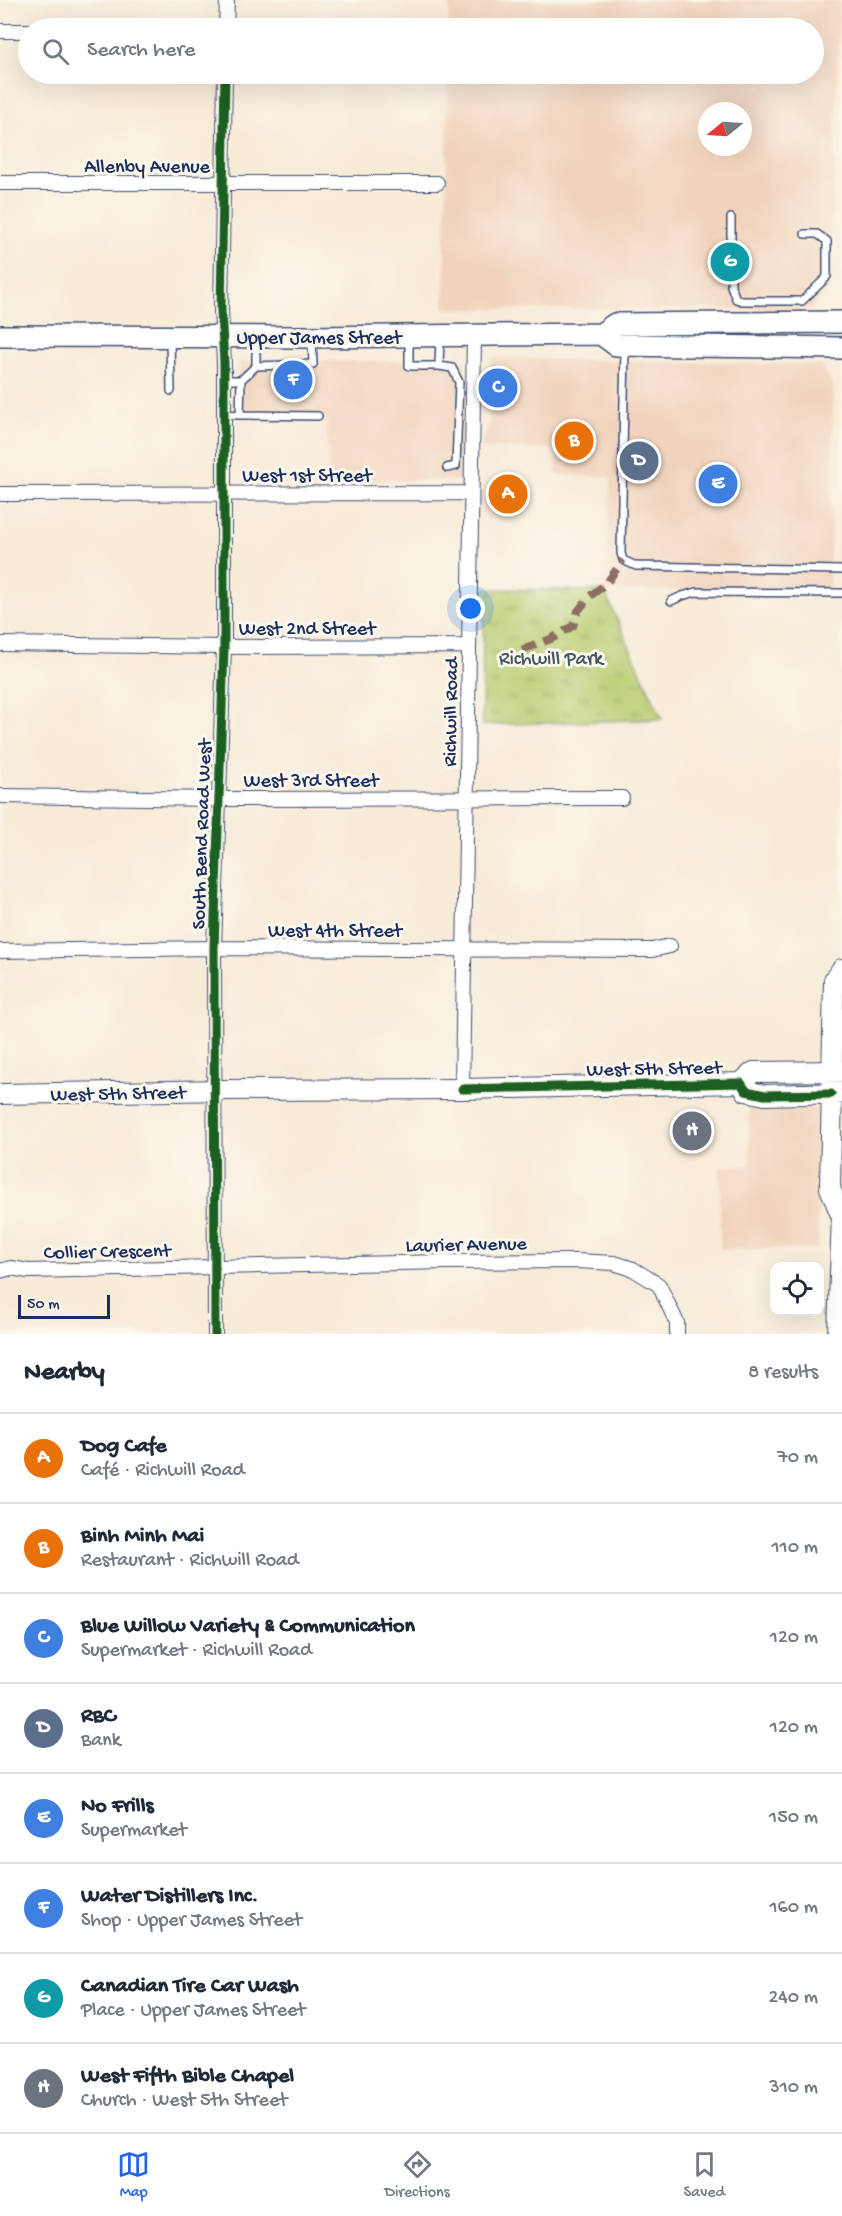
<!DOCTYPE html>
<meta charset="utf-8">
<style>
body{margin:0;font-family:"Gochi Hand",sans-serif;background:#f6f6f7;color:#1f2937}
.controls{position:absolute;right:18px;bottom:18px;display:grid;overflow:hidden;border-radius:12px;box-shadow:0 6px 24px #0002}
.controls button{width:54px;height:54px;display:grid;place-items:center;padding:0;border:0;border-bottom:2px solid #e0e1e3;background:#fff;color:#1f2937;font:30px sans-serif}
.compass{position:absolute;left:698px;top:102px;width:54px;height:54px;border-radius:50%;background:#fff;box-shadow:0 6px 24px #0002;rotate:252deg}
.scale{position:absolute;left:18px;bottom:15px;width:92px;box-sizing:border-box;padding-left:6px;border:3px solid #1b2f5e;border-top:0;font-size:16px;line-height:21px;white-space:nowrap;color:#1b2f5e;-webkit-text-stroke:4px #fbf7ec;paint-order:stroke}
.you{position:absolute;left:471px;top:609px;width:21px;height:21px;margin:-15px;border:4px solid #fff;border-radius:50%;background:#1a73e8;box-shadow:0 0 0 9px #1a73e833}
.badge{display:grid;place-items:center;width:39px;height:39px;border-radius:50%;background:#2563eb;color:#fff;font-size:20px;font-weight:700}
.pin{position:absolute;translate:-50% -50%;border:3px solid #fff;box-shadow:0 2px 6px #0006}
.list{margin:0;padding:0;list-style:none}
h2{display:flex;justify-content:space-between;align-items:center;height:78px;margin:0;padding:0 24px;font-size:26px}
h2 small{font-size:20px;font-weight:400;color:#747a83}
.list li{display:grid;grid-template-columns:39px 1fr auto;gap:18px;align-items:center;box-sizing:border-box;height:90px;padding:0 24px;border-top:2px solid #e0e1e3}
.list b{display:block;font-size:22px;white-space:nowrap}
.list p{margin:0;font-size:20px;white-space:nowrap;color:#747a83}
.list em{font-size:20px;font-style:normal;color:#747a83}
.icon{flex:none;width:33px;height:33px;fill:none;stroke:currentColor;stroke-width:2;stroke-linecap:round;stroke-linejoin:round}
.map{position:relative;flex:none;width:842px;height:1334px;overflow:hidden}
.search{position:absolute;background:#fff;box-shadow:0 6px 24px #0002;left:18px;right:18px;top:18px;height:66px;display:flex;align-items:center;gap:15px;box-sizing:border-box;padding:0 21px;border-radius:33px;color:#747a83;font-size:22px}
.sheet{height:798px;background:#fff}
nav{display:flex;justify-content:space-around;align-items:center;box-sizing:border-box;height:84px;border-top:2px solid #e0e1e3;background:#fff;font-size:16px;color:#747a83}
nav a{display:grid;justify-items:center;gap:3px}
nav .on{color:#2563eb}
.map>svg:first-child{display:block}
</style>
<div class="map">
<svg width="842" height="1334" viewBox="0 0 842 1334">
<defs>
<pattern id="park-tufts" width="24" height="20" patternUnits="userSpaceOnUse" patternTransform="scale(1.5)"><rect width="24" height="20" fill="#b8cc70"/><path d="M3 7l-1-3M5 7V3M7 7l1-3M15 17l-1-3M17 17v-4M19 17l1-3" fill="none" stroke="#95a65f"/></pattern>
</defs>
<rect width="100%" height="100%" fill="#fbf7ec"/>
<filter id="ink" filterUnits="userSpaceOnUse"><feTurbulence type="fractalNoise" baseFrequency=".0167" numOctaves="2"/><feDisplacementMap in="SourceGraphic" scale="12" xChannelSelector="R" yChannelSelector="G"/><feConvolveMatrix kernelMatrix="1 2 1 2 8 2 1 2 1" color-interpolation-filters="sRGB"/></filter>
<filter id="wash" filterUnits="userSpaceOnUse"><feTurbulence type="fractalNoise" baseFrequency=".008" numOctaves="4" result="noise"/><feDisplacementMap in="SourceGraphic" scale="24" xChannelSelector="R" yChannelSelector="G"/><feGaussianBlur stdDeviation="1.35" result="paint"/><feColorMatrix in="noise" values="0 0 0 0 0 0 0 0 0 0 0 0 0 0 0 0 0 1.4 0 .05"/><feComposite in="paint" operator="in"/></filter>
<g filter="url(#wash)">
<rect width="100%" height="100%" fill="#f8ebd8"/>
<!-- built -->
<path fill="#f2d4be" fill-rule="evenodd" d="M 449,0 L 840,0 L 830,285 L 811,309 L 444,309 L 448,74 L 814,74 L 814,28 L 449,28 ZM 707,111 L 743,111 L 743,147 L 707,147 Z
M 491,358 L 821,365 L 834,387 L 829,588 L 604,591 L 611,477 L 556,475 L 556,449 L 482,448 L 490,417 Z
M 239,361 L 465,361 L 463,480 L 329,480 L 326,418 L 238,416 Z
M 749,1108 L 818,1108 L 818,1249 L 720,1249 L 720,1167 L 750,1165 Z"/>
<!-- park -->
<path fill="url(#park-tufts)" stroke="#6a7e67" stroke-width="1.5" d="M 484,589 L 604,591 L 662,719 L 482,725 Z"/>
</g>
<g filter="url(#ink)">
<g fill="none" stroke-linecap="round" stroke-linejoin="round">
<defs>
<path id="service" d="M 731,218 L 731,286 L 736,299 L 742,301 L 802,301 L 825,279 L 827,276 L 827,241 L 817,234 L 805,234
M 170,338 L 171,391
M 256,339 L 256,366 L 313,364 L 312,339
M 409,339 L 409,366 L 439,366 L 440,338
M 625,348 L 621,553 L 623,560 L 636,566 L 842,570
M 439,366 L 452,368 L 459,382 L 456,466 L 447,468
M 241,380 L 256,366
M 223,414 L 240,415 L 241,380 L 223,380
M 240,415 L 318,416
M 671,601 L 682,596 L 696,592 L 842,593"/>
<path id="minor" d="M 226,28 L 227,0
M 0,31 L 28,31
M 0,183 L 437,183
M 0,494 L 470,493
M 0,644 L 224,647 L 469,646
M 0,796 L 219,799 L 622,798
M 0,951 L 214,948 L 652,950 L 670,946
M 462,1089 L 474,336
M 0,1271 L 11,1268 L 28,1271 L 446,1262 L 576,1261 L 614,1263 L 633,1269 L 659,1285 L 677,1323 L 677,1334
M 215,1334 L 214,948 L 224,647 L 224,362 L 221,311 L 225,74"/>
<path id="secondary" d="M 741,1083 L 746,1091 L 765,1095 L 842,1093
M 0,1094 L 228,1090 L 462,1089 L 741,1083 L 753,1072 L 842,1071
M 841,1215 L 830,1188 L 834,980 L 842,969
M 838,1334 L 842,1212"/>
<path id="primary" d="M 601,334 L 616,345 L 842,348
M 0,336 L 308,337 L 601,334 L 615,324 L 842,322"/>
</defs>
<!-- service casing -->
<use href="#service" stroke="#3c4b70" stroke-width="10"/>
<!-- minor casing -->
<use href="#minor" stroke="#3c4b70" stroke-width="16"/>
<!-- secondary casing -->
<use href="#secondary" stroke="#3c4b70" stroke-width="22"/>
<!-- primary casing -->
<use href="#primary" stroke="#3c4b70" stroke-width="24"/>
<!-- service -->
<use href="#service" stroke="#fff" stroke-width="7"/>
<!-- minor -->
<use href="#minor" stroke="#fff" stroke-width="14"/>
<!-- secondary -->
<use href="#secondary" stroke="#fff" stroke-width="20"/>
<!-- primary -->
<use href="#primary" stroke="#fff" stroke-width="21"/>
<!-- quiet -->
<path stroke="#8d6e63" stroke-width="8" stroke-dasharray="15 8" stroke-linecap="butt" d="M 522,650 L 551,639 L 573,626 L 578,611 L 590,596 L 606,584 L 623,560"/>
<defs>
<path id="cycleway" d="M 462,1089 L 741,1083 L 746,1091 L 765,1095 L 831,1094
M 215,1334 L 214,948 L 224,647 L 224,362 L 221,311 L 225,74"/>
</defs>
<!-- cycleway casing -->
<use href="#cycleway" stroke="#fbf7ec" stroke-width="13"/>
<!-- cycleway -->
<use href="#cycleway" stroke="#1b5e20" stroke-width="9"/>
</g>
</g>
<g text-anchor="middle" stroke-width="6" stroke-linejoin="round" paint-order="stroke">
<!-- street labels -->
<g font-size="20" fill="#1b2f5e" stroke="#fbf7ec">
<text x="147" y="172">Allenby Avenue</text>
<text x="319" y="343">Upper James Street</text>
<text x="307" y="481">West 1st Street</text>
<text x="307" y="634">West 2nd Street</text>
<text transform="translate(449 712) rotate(-89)" y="7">Richwill Road</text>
<text x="311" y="786">West 3rd Street</text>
<text transform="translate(200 834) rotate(-88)" y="7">South Bend Road West</text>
<text x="335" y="936">West 4th Street</text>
<text transform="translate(654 1067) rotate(-1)" y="7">West 5th Street</text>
<text transform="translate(118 1092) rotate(-1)" y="7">West 5th Street</text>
<text transform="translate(466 1243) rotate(-1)" y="7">Laurier Avenue</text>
<text transform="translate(107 1250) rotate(-1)" y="7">Collier Crescent</text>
</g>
<!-- park labels -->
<g font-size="20" fill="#425662" stroke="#fbf7ec">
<text x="551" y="664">Richwill Park</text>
</g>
</g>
</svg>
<div class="controls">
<button><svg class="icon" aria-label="locate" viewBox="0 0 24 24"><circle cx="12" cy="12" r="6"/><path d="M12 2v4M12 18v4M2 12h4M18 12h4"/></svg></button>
</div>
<svg class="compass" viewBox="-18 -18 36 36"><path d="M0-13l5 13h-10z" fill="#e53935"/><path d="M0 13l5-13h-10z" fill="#747a83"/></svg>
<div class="scale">50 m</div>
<div class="you"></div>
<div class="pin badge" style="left:508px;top:494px;background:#e8710a">A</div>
<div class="pin badge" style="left:574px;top:441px;background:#e8710a">B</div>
<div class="pin badge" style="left:498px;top:388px;background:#3f7fe0">C</div>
<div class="pin badge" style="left:639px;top:461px;background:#5c6f8a">D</div>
<div class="pin badge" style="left:718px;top:484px;background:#3f7fe0">E</div>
<div class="pin badge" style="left:293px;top:380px;background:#3f7fe0">F</div>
<div class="pin badge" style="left:730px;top:262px;background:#0f9aa8">G</div>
<div class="pin badge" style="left:692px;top:1131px;background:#6b7280">H</div>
<div class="search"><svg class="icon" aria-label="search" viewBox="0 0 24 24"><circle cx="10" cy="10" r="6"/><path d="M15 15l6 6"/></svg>Search here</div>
</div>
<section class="sheet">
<h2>Nearby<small>8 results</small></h2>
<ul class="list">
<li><span class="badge" style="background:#e8710a">A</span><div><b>Dog Cafe</b><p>Café · Richwill Road</p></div><em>70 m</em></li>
<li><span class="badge" style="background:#e8710a">B</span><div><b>Binh Minh Mai</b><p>Restaurant · Richwill Road</p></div><em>110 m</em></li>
<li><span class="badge" style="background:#3f7fe0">C</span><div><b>Blue Willow Variety &amp; Communication</b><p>Supermarket · Richwill Road</p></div><em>120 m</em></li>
<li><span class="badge" style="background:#5c6f8a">D</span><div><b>RBC</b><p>Bank</p></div><em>120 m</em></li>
<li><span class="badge" style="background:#3f7fe0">E</span><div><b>No Frills</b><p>Supermarket</p></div><em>150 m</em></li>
<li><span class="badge" style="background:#3f7fe0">F</span><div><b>Water Distillers Inc.</b><p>Shop · Upper James Street</p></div><em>160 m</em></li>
<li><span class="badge" style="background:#0f9aa8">G</span><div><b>Canadian Tire Car Wash</b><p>Place · Upper James Street</p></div><em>240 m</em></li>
<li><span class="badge" style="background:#6b7280">H</span><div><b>West Fifth Bible Chapel</b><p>Church · West 5th Street</p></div><em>310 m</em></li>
</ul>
</section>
<nav>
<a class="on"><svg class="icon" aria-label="map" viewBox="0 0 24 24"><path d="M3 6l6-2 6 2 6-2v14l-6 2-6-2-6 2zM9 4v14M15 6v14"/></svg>Map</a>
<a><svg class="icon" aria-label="directions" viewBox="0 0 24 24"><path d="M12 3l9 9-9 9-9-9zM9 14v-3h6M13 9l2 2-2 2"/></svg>Directions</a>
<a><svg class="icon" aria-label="saved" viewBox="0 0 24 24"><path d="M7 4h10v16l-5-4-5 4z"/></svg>Saved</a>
</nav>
